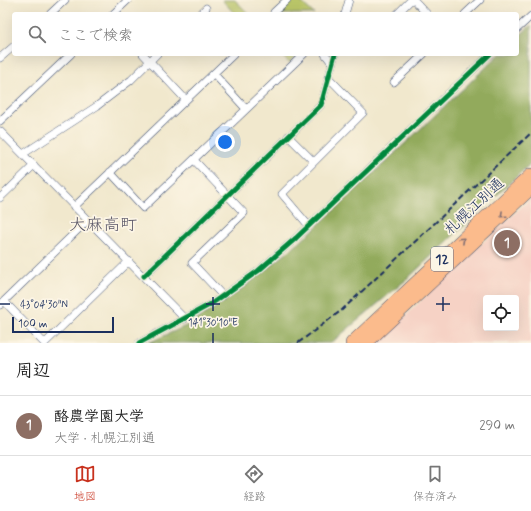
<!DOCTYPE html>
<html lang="ja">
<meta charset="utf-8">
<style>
body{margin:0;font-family:Mynerve,"Klee One",sans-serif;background:#f6f6f6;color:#222}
.controls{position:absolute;right:12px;bottom:12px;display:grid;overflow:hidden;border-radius:4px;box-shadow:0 4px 16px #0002}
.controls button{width:36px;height:36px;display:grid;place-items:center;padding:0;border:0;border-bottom:1px solid #e0e0e0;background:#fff;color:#222;font:20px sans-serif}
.scale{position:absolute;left:12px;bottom:10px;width:102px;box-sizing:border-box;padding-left:4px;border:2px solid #1b2f5e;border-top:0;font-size:11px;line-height:14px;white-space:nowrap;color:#1b2f5e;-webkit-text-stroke:3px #fcf5e5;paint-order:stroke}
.you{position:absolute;left:225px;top:142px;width:14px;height:14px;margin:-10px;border:3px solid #fff;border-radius:50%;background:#1a73e8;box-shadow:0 0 0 6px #1a73e833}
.badge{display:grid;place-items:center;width:26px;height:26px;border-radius:50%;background:#c8321e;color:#fff;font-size:13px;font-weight:700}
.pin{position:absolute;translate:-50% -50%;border:2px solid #fff;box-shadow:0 1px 4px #0006}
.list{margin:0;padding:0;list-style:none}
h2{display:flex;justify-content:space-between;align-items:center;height:52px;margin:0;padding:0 16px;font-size:17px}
h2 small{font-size:13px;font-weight:400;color:#767676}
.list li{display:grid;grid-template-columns:26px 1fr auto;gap:12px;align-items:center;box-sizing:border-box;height:60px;padding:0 16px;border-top:1px solid #e0e0e0}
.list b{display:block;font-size:15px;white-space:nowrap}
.list p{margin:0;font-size:13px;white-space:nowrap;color:#767676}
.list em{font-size:13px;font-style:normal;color:#767676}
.icon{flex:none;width:22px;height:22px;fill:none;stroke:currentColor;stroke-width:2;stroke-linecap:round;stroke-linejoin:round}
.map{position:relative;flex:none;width:531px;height:343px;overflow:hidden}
.search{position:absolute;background:#fff;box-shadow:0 4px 16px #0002;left:12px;right:12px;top:12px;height:44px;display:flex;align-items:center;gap:10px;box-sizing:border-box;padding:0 14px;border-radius:4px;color:#767676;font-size:15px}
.sheet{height:112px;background:#fff}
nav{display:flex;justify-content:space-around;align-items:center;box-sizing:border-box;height:56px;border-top:1px solid #e0e0e0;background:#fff;font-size:11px;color:#767676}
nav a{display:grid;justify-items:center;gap:2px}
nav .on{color:#c8321e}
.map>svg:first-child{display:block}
</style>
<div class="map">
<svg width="531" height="343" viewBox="0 0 531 343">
<rect width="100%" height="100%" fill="#fcf5e5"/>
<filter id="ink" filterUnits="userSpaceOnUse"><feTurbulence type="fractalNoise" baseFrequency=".025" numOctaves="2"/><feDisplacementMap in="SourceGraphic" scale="8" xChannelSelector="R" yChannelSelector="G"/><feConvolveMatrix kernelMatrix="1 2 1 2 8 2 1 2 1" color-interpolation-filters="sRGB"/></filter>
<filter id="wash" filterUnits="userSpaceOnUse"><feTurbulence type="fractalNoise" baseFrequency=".012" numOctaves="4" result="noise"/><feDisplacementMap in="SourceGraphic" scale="16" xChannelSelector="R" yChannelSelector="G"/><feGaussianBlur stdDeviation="0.9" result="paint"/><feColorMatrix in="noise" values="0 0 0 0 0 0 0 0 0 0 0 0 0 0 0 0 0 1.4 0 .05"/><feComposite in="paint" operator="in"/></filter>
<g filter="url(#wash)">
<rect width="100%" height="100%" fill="#f1e8cd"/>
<!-- built -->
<path fill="#f6d2c5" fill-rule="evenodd" d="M 531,198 L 531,343 L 377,343 L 449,274 ZM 486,298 L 516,298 L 516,328 L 486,328 Z"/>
<!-- green -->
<path fill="#b9c567" stroke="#6a7a62" d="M 222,0 L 235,0 L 249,14 L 235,14 Z
M 291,0 L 299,0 L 314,14 L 277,14 Z
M 280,54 L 299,54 L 289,63 Z"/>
<!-- forest -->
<path fill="#92aa5c" stroke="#566c5d" d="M 531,25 L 531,163 L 407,279 L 331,343 L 148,343 L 190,324 L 244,287 L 299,243 L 500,54 L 517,54 L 517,38 Z"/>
</g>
<g filter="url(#ink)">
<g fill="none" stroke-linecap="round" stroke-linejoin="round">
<defs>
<path id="street" d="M 414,0 L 427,14
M 274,12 L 287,0
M 50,14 L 65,0
M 113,14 L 128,0
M 200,14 L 206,8
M 345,14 L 349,0
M 397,14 L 411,0
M 465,14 L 480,0
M 517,29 L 531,16
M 143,54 L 186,100
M 325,54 L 332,63
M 0,58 L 14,46
M 214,74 L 246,109
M 394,82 L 424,54
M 0,121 L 71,54
M 0,131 L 185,319
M 288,136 L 314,162
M 23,154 L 97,106 L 131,80 L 157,54
M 194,160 L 244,213 L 192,263 L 223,296
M 110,172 L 143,208 L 304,54
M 0,198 L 34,165
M 74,207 L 234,54
M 309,226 L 282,194 L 363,113 L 328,77
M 144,276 L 321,105 L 335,54
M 4,301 L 44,343
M 0,305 L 88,220
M 45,343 L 129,261
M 139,343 L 211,304 L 258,271 L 296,238 L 490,54"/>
<path id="highway" d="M 352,343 L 531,175
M 366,343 L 531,188"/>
</defs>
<!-- street casing -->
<use href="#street" stroke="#3b4b6f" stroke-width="8"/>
<!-- highway casing -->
<use href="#highway" stroke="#3b4b6f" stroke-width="14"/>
<!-- street -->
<use href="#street" stroke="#fff" stroke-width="7"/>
<!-- highway -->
<use href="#highway" stroke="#fbbb8c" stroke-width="13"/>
<!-- rail -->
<path stroke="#1b2f5e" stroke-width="2" stroke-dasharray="6 3" stroke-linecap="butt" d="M 298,343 L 342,310 L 531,133"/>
<defs>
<path id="cycleway" d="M 144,276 L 321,105 L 335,54
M 139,343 L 211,304 L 258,271 L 296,238 L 490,54"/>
</defs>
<!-- cycleway casing -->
<use href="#cycleway" stroke="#fcf5e5" stroke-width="8"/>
<!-- cycleway -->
<use href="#cycleway" stroke="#00873e" stroke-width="5"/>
</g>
<!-- one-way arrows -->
<defs><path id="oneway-chevron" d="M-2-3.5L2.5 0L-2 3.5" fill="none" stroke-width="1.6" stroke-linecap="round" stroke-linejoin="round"/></defs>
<g stroke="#806e73">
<use href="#oneway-chevron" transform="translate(503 215) rotate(137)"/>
<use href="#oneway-chevron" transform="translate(462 240) rotate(-43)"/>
</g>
</g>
<!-- ticks -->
<path fill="none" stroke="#1b2f5e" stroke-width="1.5" d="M 213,297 L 213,311M 443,297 L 443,311M 0,304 L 10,304M 206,304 L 220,304M 436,304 L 450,304M 213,333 L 213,343"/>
<g text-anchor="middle" stroke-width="3.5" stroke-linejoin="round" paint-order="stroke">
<!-- shield labels -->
<rect fill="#fcf5e5" stroke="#5e6a86" stroke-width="1" x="431" y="247" width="22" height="24" rx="3"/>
<g font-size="14" font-weight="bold" fill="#1b2f5e">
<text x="442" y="264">12</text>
</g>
<!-- street labels -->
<g font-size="15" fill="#1b2f5e" stroke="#fcf5e5">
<text transform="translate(474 206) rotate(-43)" y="5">札幌江別通</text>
</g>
<!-- quarter labels -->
<g font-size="17" fill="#5a5768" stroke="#fcf5e5">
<text x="103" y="230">大麻高町</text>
</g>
</g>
<g font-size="10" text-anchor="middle" fill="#1b2f5e" stroke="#fcf5e5" stroke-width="3.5" stroke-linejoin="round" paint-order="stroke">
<text x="44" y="308">43°04'30"N</text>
<text x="213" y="326">141°30'10"E</text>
</g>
</svg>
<div class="controls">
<button><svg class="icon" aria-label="locate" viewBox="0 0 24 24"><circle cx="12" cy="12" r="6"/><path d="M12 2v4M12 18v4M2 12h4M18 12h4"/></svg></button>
</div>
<div class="scale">100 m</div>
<div class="you"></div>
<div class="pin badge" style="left:507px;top:243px;background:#8d6e63">1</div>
<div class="search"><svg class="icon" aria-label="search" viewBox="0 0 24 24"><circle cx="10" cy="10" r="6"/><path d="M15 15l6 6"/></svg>ここで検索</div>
</div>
<section class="sheet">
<h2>周辺<small></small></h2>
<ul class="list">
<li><span class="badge" style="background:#8d6e63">1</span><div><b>酪農学園大学</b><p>大学 · 札幌江別通</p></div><em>290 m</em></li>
</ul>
</section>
<nav>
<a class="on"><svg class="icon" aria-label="map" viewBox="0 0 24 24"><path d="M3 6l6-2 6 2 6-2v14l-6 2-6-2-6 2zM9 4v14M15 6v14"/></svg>地図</a>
<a><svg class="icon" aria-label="directions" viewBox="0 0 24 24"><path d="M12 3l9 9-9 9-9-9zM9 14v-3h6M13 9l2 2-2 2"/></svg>経路</a>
<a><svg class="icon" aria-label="saved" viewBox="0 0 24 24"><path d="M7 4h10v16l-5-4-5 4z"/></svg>保存済み</a>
</nav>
